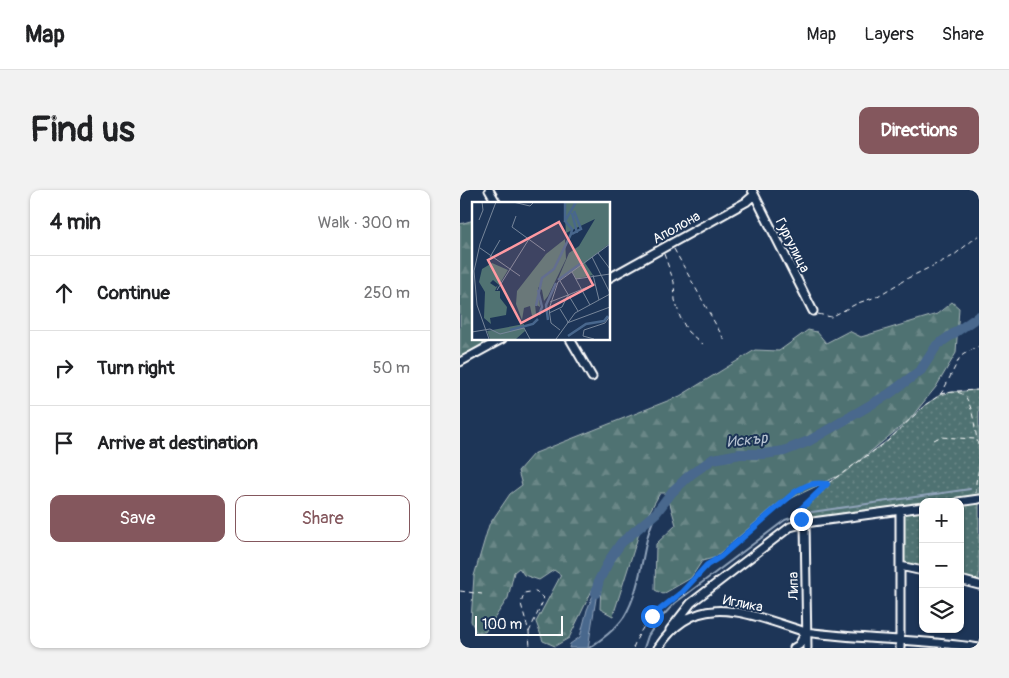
<!DOCTYPE html>
<meta charset="utf-8">
<style>
body{margin:0;font-family:Pangolin,sans-serif;background:#f2f2f2;color:#202124}
.controls{position:absolute;right:15px;bottom:15px;display:grid;overflow:hidden;border-radius:10px;box-shadow:0 1px 4px #0004}
.controls button{width:45px;height:45px;display:grid;place-items:center;padding:0;border:0;border-bottom:1px solid #e0e0e0;background:#fff;color:#202124;font:25px sans-serif}
.scale{position:absolute;left:15px;bottom:12px;width:88px;box-sizing:border-box;padding-left:5px;border:2px solid #fff;border-top:0;font-size:14px;line-height:18px;white-space:nowrap;color:#fff;-webkit-text-stroke:4px #1d3557;paint-order:stroke}
.stop{position:absolute;width:15px;height:15px;margin:-11px;border:4px solid #1a73e8;border-radius:50%;background:#fff}
.stop.end{background:#1a73e8;border-color:#fff;box-shadow:0 1px 5px #0008}
.list{margin:0;padding:0;list-style:none}
h2{display:flex;justify-content:space-between;align-items:center;height:65px;margin:0;padding:0 20px;font-size:21px}
h2 small{font-size:16px;font-weight:400;color:#757577}
.list li{display:grid;grid-template-columns:32px 1fr auto;gap:15px;align-items:center;box-sizing:border-box;height:75px;padding:0 20px;border-top:1px solid #e0e0e0}
.list b{display:block;font-size:19px;white-space:nowrap}
.list em{font-size:16px;font-style:normal;color:#757577}
.actions{display:flex;gap:10px;padding:15px 20px}
.actions a{flex:1;padding:11px 0;border:1px solid #84575d;border-radius:10px;text-align:center;font-size:18px;color:#84575d}
.actions .main{background:#84575d;color:#fff}
.icon{flex:none;width:28px;height:28px;fill:none;stroke:currentColor;stroke-width:2;stroke-linecap:round;stroke-linejoin:round}
.map{position:relative;flex:none;width:519px;height:458px;overflow:hidden;border-radius:10px}
header{display:flex;align-items:center;gap:30px;box-sizing:border-box;height:70px;padding:0 25px;background:#fff;border-bottom:1px solid #e0e0e0}
header strong{font-size:24px}
nav{display:flex;gap:28px;margin-inline-start:auto;font-size:18px}
.intro{display:flex;align-items:center;justify-content:space-between;box-sizing:border-box;height:120px;padding:0 30px}
h1{margin:0;font-size:35px}
.button{padding:12px 22px;border-radius:10px;background:#84575d;color:#fff;font-size:18px;font-weight:700}
main{display:flex;gap:30px;padding:0 30px}
aside{flex:1;background:#fff;border-radius:10px;box-shadow:0 1px 4px #0004}
.map>svg:first-child{display:block}
</style>
<header>
<strong>Map</strong>
<nav><a>Map</a><a>Layers</a><a>Share</a></nav>
</header>
<div class="intro"><h1>Find us</h1><a class="button">Directions</a></div>
<main>
<aside>
<h2>4 min<small>Walk · 300 m</small></h2>
<ul class="list">
<li><svg class="icon" aria-label="ahead" viewBox="0 0 24 24"><path d="M12 20V5M6 11l6-6 6 6"/></svg><div><b>Continue</b></div><em>250 m</em></li>
<li><svg class="icon" aria-label="right" viewBox="0 0 24 24"><path d="M7 20v-9h11M14 6l5 5-5 5"/></svg><div><b>Turn right</b></div><em>50 m</em></li>
<li><svg class="icon" aria-label="arrive" viewBox="0 0 24 24"><path d="M6 21V4h12l-3 4 3 4H6"/></svg><div><b>Arrive at destination</b></div></li>
</ul>
<div class="actions"><a class="main">Save</a><a>Share</a></div>
</aside>
<div class="map">
<svg width="519" height="458" viewBox="0 0 519 458">
<defs>
<pattern id="green-dots" width="8" height="8" patternUnits="userSpaceOnUse" patternTransform="scale(1.25)"><rect width="8" height="8" fill="#507272"/><path d="M2 2h.1M6 6h.1" fill="none" stroke="#6a8787" stroke-width="1.8" stroke-linecap="round"/></pattern>
<pattern id="forest-firs" width="22" height="20" patternUnits="userSpaceOnUse" patternTransform="scale(1.25)"><rect width="22" height="20" fill="#507272"/><path d="M5 1l3.5 6h-7zM16 11l3.5 6h-7z" fill="#6a8787"/></pattern>
</defs>
<rect width="100%" height="100%" fill="#1d3557"/>
<filter id="ink" filterUnits="userSpaceOnUse"><feTurbulence type="fractalNoise" baseFrequency=".02" numOctaves="2"/><feDisplacementMap in="SourceGraphic" scale="10" xChannelSelector="R" yChannelSelector="G"/><feConvolveMatrix kernelMatrix="1 2 1 2 8 2 1 2 1" color-interpolation-filters="sRGB"/></filter>
<g filter="url(#ink)">
<!-- green -->
<path fill="url(#green-dots)" stroke="#a8b8b8" d="M 519,200 L 519,395 L 500,390 L 500,312 L 463,312 L 463,381 L 440,376 L 440,320 L 345,333 L 341,329 L 339,321 L 367,294 L 427,251 L 465,215 L 480,205 L 492,202 Z"/>
<!-- forest -->
<path fill="url(#forest-firs)" stroke="#a8b8b8" d="M 14,30 L 14,149 L 32,149 L 0,167 L 0,34 Z
M 492,112 L 499,118 L 496,163 L 476,197 L 449,230 L 384,283 L 315,316 L 254,368 L 242,371 L 231,388 L 203,404 L 195,400 L 196,354 L 216,335 L 207,303 L 200,303 L 181,337 L 153,426 L 140,419 L 141,394 L 136,392 L 109,448 L 95,456 L 83,451 L 76,432 L 101,385 L 94,380 L 79,390 L 64,385 L 59,378 L 54,382 L 48,408 L 25,442 L 16,442 L 11,431 L 14,386 L 29,335 L 50,304 L 62,295 L 58,281 L 73,264 L 220,206 L 295,160 L 319,161 L 348,140 L 357,142 L 366,153 L 389,141 L 401,147 L 477,124 Z"/>
<!-- water -->
<path fill="#48678d" stroke="#91a4bb" d="M 139,390 L 128,458 L 109,458 L 110,454 L 120,447 L 127,420 Z"/>
<g fill="none" stroke-linecap="round" stroke-linejoin="round">
<!-- stream -->
<path stroke="#91a4bb" stroke-width="2" d="M 129,458 C 142,449 155,440 164,427 C 178,404 181,375 187,349 C 189,340 193,331 196,323
M 184,458 L 188,446 L 197,432 L 215,413 L 325,330 L 345,323 L 510,299"/>
<!-- river -->
<path stroke="#48678d" stroke-width="10" d="M 136,403 L 139,390 L 150,369 L 161,353 L 196,323 L 212,302 L 230,285 L 253,269 L 280,264 L 304,264 L 324,261 L 349,251 L 429,204 L 461,180 L 477,155 L 519,126"/>
<defs>
<path id="minor" d="M 29,0 L 37,14
M 292,0 L 353,121
M 149,88 L 286,12 L 294,5
M 110,149 L 132,187
M 0,172 L 42,149
M 498,312 L 519,309
M 440,320 L 440,458
M 345,333 L 347,458
M 440,376 L 463,381
M 500,390 L 519,395
M 210,440 L 231,413 L 330,337 L 345,333 L 463,317
M 198,458 C 237,397 289,425 346,442
M 334,458 L 339,455 L 346,442 C 403,450 461,449 519,458"/>
</defs>
<!-- minor casing -->
<use href="#minor" stroke="#fff" stroke-width="11"/>
<!-- path -->
<path stroke="#fff" stroke-width="1" stroke-dasharray="5 4" stroke-linecap="butt" d="M 214,59 L 266,153
M 204,64 L 214,92 L 215,110 L 220,127 L 228,142 L 243,154
M 358,124 L 371,127 L 398,113 L 416,107 L 448,88 L 493,66 L 519,45
M 497,201 L 519,200
M 480,204 C 487,203 494,201 500,203 C 514,207 515,247 519,259
M 474,250 L 480,247 L 515,249
M 516,303 L 516,292 L 519,278
M 341,326 L 339,321 L 367,294 L 428,251 L 465,215 L 480,205 L 484,199 L 500,167 L 504,164 L 519,156
M 0,401 L 22,404
M 222,402 L 228,408
M 69,442 L 84,409 L 76,401 L 64,403 L 61,414 L 69,442 L 70,458
M 173,458 C 185,426 199,422 223,401 C 237,388 243,378 260,367 L 335,302 C 346,295 353,292 366,294"/>
<!-- minor -->
<use href="#minor" stroke="#1d3557" stroke-width="7"/>
</g>
</g>
<g fill="none" stroke-linecap="round" stroke-linejoin="round" filter="url(#ink)">
<!-- route -->
<path stroke="#1a73e8" stroke-width="6" d="M 192,426 L 222,402 L 247,375 L 260,367 L 335,302 C 347,295 353,292 367,294 L 339,321 L 341,329"/>
</g>
<g text-anchor="middle" stroke-width="4" stroke-linejoin="round" paint-order="stroke">
<!-- street labels -->
<g font-size="14" fill="#fff" stroke="#1d3557">
<text transform="translate(216 37) rotate(-29)" y="5">Аполона</text>
<text transform="translate(333 55) rotate(63)" y="5">Гургулица</text>
<text transform="translate(333 396) rotate(-91)" y="5">Липа</text>
<text transform="translate(283 413) rotate(11)" y="5">Иглика</text>
</g>
<!-- water labels -->
<g font-size="15" font-style="italic" fill="#b6c2d1" stroke="#1d3557">
<text transform="translate(287 250) rotate(-6)" y="5">Искър</text>
</g>
</g>
<!-- overview -->
<g transform="translate(12 12)">
<rect width="138" height="138" fill="#1d3557"/>
<path d="M 92,0 L 137,0 L 137,42 L 113,61 L 121,73 L 104,77 L 100,70 L 86,77 L 97,51 L 107,44 L 123,17 L 94,31 ZM 52,122 L 53,129 L 44,137 L 18,137 L 15,129 Z" fill="#507272"/>
<path d="M 93,37 L 94,57 L 76,94 L 72,99 L 70,88 L 66,85 L 68,105 L 63,102 L 64,112 L 60,114 L 58,104 L 52,106 L 50,118 L 44,102 L 45,89 L 74,52 ZM 20,61 L 36,68 L 27,83 L 21,78 L 18,81 L 24,85 L 26,83 L 23,89 L 28,89 L 28,96 L 35,105 L 34,113 L 18,116 L 19,122 L 12,116 L 13,90 L 7,80 L 10,67 Z" fill="#507272"/>
<path fill="none" stroke="#48678d" stroke-width="2.5" d="M 93,0 L 93,20M 100,11 L 105,31M 100,32 L 109,27 L 102,9M 86,78 L 108,62M 66,88 L 70,105 L 67,113M 64,104 L 70,76 L 82,67 L 99,32 L 100,27 L 93,19 L 104,0M 76,118 L 74,103 L 84,81M 38,128 L 61,122 L 66,117M 96,134 L 114,122 L 132,119 L 136,114"/>
<path fill="none" stroke="#77869a" stroke-width="1" d="M 41,0 L 58,4 L 62,0M 44,14 L 40,25 L 73,49M 7,18 L 11,8 L 10,0M 8,46 L 48,74M 126,51 L 138,67M 18,55 L 28,38M 120,55 L 138,91M 100,70 L 118,103M 121,73 L 127,98M 104,77 L 138,72M 88,79 L 106,109M 25,88 L 57,37M 78,100 L 96,93M 88,107 L 96,120M 77,111 L 90,105 L 96,93 L 123,82M 95,121 L 138,105M 88,128 L 79,121 L 77,107 L 86,80 L 138,42M 0,130 L 18,127 L 28,132 L 52,126 L 58,137M 17,137 L 5,103 L 2,69 L 8,42 L 24,0M 84,137 L 103,111 L 138,92M 122,137 L 111,134 L 112,128 L 133,121 L 138,114"/>
<path fill="#ff9aa2" fill-opacity="0.15" stroke="#ff9aa2" stroke-width="2.5" d="M 87,20 L 121,83 L 49,121 L 16,58 Z"/>
<rect width="138" height="138" fill="none" stroke="#fff" stroke-width="2.5"/>
</g>
</svg>
<div class="controls">
<button>+</button>
<button>−</button>
<button><svg class="icon" aria-label="layers" viewBox="0 0 24 24"><path d="M12 4l9 5-9 5-9-5zM3 14l9 5 9-5"/></svg></button>
</div>
<div class="scale">100 m</div>
<div class="stop" style="left:192px;top:426px"></div>
<div class="stop end" style="left:341px;top:329px"></div>
</div>
</main>
